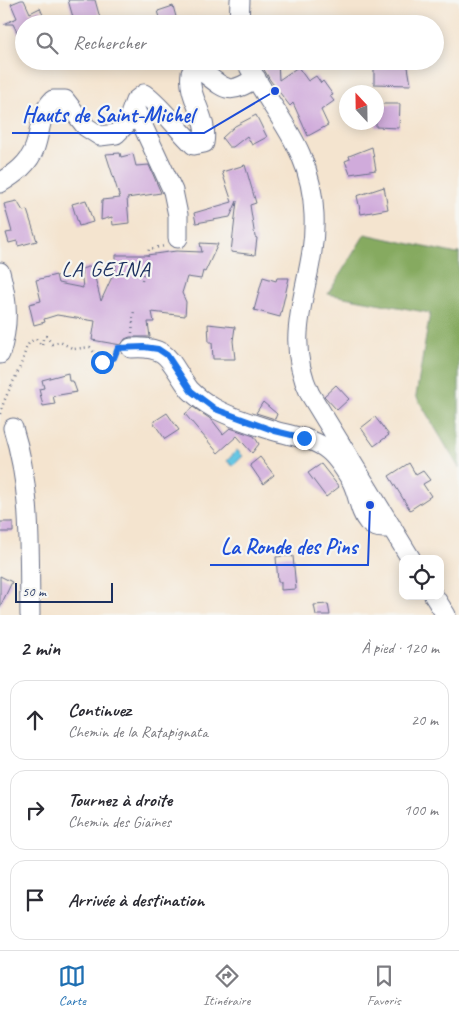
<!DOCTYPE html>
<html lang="fr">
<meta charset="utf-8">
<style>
body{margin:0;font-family:Caveat,sans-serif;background:#f2f2f3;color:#2b2b33}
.controls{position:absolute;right:15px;bottom:15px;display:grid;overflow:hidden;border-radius:10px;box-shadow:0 2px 12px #0003}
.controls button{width:45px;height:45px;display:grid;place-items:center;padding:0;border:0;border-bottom:1px solid #e1e1e2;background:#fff;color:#2b2b33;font:25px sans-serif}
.compass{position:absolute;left:339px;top:85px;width:45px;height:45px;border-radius:50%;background:#fff;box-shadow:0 2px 12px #0003;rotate:338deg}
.scale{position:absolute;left:15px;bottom:12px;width:98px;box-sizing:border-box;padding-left:5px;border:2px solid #1b2f5e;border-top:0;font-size:14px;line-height:18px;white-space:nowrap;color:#1b2f5e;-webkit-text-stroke:4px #f6f6f2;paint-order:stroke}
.stop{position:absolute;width:15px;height:15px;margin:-11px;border:4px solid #1a73e8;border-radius:50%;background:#fff}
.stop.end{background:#1a73e8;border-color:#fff;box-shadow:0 1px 5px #0008}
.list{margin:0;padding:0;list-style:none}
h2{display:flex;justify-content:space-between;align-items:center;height:65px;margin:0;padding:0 20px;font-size:21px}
h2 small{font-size:16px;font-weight:400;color:#7c7c81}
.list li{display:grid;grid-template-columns:32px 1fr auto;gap:15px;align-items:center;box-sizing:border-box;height:80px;margin:0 10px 10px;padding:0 10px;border:1px solid #e1e1e2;border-radius:15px}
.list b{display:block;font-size:19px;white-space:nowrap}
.list p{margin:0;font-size:16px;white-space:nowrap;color:#7c7c81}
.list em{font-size:16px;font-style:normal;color:#7c7c81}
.icon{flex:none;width:28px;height:28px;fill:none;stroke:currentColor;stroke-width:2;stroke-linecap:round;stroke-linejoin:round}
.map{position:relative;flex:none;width:459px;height:615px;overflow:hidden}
.search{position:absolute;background:#fff;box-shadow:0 2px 12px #0003;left:15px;right:15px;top:15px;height:55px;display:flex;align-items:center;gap:12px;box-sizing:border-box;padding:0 18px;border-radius:28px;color:#7c7c81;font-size:19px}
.sheet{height:335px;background:#fff}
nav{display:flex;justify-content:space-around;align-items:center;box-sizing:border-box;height:70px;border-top:1px solid #e1e1e2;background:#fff;font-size:14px;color:#7c7c81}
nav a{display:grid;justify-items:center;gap:2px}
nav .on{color:#1f6fb2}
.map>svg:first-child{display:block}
</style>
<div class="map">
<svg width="459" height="615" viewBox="0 0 459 615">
<rect width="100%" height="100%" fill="#f6f6f2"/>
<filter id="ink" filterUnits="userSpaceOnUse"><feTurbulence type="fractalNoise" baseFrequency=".02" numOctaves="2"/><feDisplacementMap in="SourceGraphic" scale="10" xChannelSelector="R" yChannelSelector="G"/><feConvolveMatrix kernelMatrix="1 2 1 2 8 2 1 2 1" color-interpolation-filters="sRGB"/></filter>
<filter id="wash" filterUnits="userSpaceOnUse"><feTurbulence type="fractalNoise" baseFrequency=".0096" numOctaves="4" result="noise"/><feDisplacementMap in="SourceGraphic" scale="20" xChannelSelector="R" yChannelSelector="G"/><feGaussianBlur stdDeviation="1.12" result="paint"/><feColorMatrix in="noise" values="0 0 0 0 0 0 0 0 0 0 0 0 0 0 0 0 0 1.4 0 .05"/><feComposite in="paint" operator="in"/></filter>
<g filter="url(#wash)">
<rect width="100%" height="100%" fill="#f4e4cf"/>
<!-- forest -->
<path fill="#86aa60" stroke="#506c5f" d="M 365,234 L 457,254 L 459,252 L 459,468 L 416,396 L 430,313 L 328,294 Z"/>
<!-- water -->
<path fill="#65c6e3" stroke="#407aa0" d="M 237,450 L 243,456 L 233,466 L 227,461 Z"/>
<g id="blocks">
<!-- building -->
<path fill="#d0abdb" d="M 21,0 L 24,0 L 30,13 L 40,8 L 45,20 L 35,24 L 24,24 L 24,46 L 13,24 L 4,24 L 17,18 L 11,4 Z
M 68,0 L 95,0 L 100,18 L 75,24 Z
M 173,6 L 178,24 L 162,24 L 158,11 Z
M 259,61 L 278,61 L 279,80 L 298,67 L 308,81 L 316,76 L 321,83 L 323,81 L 333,95 L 330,96 L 334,101 L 321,110 L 328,125 L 308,136 L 293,103 L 290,106 L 270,80 Z
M 374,61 L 407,61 L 411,85 L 374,84 Z
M 376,104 L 400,104 L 399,128 L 376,127 Z
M 256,115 L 267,137 L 252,145 L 247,136 L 233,147 L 229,147 L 222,138 L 235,126 Z
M 372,147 L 376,170 L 350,174 L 345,161 L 350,159 L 349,156 Z
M 120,153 L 121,157 L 133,154 L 136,166 L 149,165 L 161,193 L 127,198 L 129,223 L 113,225 L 112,217 L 101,220 L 102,200 L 120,198 L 106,154 Z
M 245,165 L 256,203 L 250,205 L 255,237 L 257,238 L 255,255 L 231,252 L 237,201 L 230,217 L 196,223 L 194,213 L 232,202 L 222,172 Z
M 384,187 L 388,209 L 361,214 L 357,196 Z
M 86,200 L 93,222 L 79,226 L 72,204 Z
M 17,201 L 23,211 L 27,210 L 37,241 L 18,246 L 17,241 L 9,243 L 6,233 L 12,232 L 4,204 Z
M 200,243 L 218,244 L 205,272 L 203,271 L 201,279 L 187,277 L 182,293 L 186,302 L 185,316 L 152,312 L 154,322 L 148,322 L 150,337 L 130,337 L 125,339 L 121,345 L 92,340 L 95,321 L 57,315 L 44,319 L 45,322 L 34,325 L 29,304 L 41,301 L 36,280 L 56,275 L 58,283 L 83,288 L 81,269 L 92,266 L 101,301 L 116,268 L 116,255 L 147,255 L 176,251 L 202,252 Z
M 263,277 L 276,281 L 277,278 L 289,278 L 280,317 L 254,310 Z
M 208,324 L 235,327 L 233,341 L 235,359 L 213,359 L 212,342 L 209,342 Z
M 68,373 L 69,381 L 73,381 L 77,392 L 53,396 L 55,404 L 43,406 L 39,389 L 44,388 L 42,380 Z
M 336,385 L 349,399 L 337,410 L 324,396 Z
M 263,402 L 277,414 L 275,419 L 256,413 Z
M 193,407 L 212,420 L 223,434 L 230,428 L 254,436 L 259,444 L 252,453 L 237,436 L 218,453 L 185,414 Z
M 167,413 L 179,430 L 165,439 L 153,422 Z
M 375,417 L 389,435 L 374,446 L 361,428 Z
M 260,457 L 274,475 L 263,484 L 250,465 Z
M 409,463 L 416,475 L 423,471 L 430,480 L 423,484 L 431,496 L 410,510 L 389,476 Z
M 321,464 L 339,487 L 326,497 L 308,473 Z
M 0,522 L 13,522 L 13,532 L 0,532 Z
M 282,556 L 293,556 L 296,589 L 281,590 L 281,582 L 278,582 L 276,557 Z
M 0,576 L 12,582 L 0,607 Z
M 328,604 L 330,615 L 316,615 L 314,605 Z"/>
</g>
</g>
<g filter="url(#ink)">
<use href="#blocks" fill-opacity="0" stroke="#676e86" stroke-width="1"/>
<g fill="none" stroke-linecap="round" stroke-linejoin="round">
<defs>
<path id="minor" d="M 239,24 L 240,0
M 246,61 C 274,116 312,147 314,215 C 317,281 279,329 310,394 L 411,559
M 134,107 L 173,191 L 178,215 L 178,238
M 0,183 C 15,174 29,164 35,147 C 41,129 40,113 53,100 L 65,100 L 86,127 L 100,136 L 116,134 L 127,123 L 135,101 L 144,94 C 163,108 177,129 194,145 L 204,143 C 209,117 187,98 191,73 L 203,72 C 227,91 229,95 256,78
M 0,272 C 8,301 9,325 0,354
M 131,348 C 171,345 169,363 190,390 C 196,396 207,404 214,408 C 231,418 256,425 275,431 C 292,436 313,438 328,450 C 337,457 345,470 351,480 C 363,502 358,534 392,527
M 13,428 C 32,488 29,552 30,615
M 434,596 L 446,615"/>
</defs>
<!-- minor casing -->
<use href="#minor" stroke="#676e86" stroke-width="21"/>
<!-- path -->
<path stroke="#676e86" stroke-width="2.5" stroke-dasharray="1 4" stroke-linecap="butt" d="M 142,280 L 149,249 L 165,246
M 132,333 L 134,309
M 0,414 C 5,395 14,382 21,364 C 26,354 24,343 36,339 L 42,346 L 43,339 L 46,336 L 52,344 L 60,342 L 74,349 L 90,347 C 98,357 100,366 114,358 L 116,350"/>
<!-- minor -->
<use href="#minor" stroke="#fff" stroke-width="19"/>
</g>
</g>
<g fill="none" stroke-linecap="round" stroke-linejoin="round" filter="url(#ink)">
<!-- route -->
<path stroke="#1a73e8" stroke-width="6" d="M 102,362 L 114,358 L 118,348 L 144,347 L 158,349 L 167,355 L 191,391 L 215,409 L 275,431 L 304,438"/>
</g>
<g text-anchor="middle" stroke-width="4.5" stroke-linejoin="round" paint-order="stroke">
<!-- neighbourhood labels -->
<g font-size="22" letter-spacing="1" fill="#1b2f5e" stroke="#f6f6f2">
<text x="106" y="276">LA GEINA</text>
</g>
</g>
<!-- callouts -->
<path fill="none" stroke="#1d4ed8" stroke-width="2" d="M275 91L204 133H12M370 505L368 565H210"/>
<g fill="#1d4ed8" stroke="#f6f6f2" stroke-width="2">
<circle cx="275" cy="91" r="5"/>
<circle cx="370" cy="505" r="5"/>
</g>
<g font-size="22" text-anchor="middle" font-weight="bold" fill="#1d4ed8" stroke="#f6f6f2" stroke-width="4.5" stroke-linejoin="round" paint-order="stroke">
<text x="108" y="122">Hauts de Saint-Michel</text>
<text x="289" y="554">La Ronde des Pins</text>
</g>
</svg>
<div class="controls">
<button><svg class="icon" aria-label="locate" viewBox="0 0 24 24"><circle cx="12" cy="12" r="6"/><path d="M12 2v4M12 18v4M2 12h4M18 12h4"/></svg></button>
</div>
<svg class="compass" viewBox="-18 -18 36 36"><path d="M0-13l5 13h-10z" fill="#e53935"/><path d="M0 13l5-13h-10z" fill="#7c7c81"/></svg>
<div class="scale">50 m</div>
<div class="stop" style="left:102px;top:362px"></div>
<div class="stop end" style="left:304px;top:438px"></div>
<div class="search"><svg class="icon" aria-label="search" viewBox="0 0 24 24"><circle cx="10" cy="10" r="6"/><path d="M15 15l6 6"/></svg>Rechercher</div>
</div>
<section class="sheet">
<h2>2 min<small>À pied · 120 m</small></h2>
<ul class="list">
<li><svg class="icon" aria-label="ahead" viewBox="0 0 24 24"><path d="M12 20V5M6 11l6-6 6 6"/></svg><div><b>Continuez</b><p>Chemin de la Ratapignata</p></div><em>20 m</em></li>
<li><svg class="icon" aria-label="right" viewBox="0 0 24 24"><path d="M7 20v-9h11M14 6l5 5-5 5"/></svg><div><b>Tournez à droite</b><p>Chemin des Giaïnes</p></div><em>100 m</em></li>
<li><svg class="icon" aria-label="arrive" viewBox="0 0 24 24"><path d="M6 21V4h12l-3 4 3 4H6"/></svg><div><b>Arrivée à destination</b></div></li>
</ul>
</section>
<nav>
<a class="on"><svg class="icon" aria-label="map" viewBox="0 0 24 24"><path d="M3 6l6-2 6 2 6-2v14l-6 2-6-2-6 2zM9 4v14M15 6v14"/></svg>Carte</a>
<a><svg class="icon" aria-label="directions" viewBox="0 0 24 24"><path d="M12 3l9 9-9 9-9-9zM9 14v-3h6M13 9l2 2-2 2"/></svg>Itinéraire</a>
<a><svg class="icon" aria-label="saved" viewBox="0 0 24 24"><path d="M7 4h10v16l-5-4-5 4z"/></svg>Favoris</a>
</nav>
